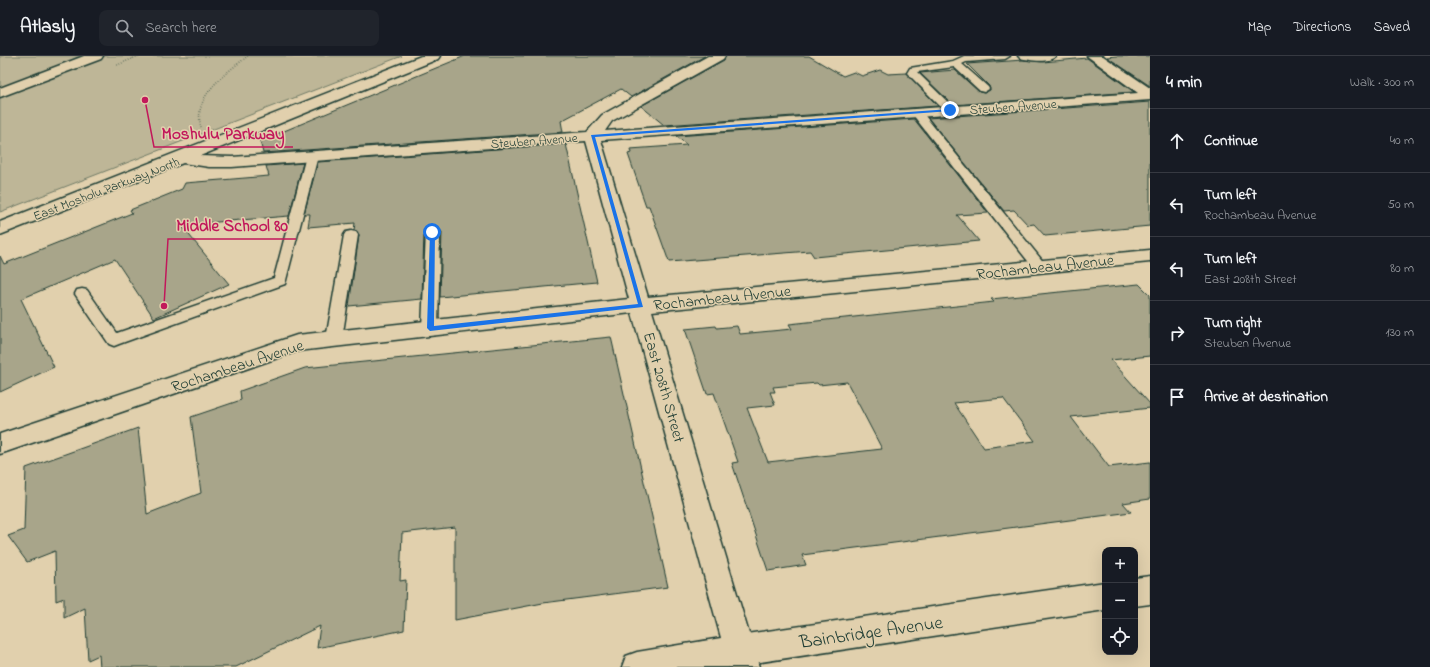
<!DOCTYPE html>
<meta charset="utf-8">
<style>
body{margin:0;font-family:"Indie Flower",sans-serif;background:#20242c;color:#f1f3f6}
.controls{position:absolute;right:12px;bottom:12px;display:grid;overflow:hidden;border-radius:8px;box-shadow:0 4px 16px #0002}
.controls button{width:36px;height:36px;display:grid;place-items:center;padding:0;border:0;border-bottom:1px solid #363941;background:#171b24;color:#f1f3f6;font:20px sans-serif}
.stop{position:absolute;width:12px;height:12px;margin:-9px;border:3px solid #1a73e8;border-radius:50%;background:#fff}
.stop.end{background:#1a73e8;border-color:#fff;box-shadow:0 1px 4px #0008}
.list{margin:0;padding:0;list-style:none}
h2{display:flex;justify-content:space-between;align-items:center;height:52px;margin:0;padding:0 16px;font-size:17px}
h2 small{font-size:13px;font-weight:400;color:#9ea1a6}
.list li{display:grid;grid-template-columns:26px 1fr auto;gap:12px;align-items:center;box-sizing:border-box;height:64px;padding:0 16px;border-top:1px solid #363941}
.list b{display:block;font-size:15px;white-space:nowrap}
.list p{margin:0;font-size:13px;white-space:nowrap;color:#9ea1a6}
.list em{font-size:13px;font-style:normal;color:#9ea1a6}
.icon{flex:none;width:22px;height:22px;fill:none;stroke:currentColor;stroke-width:2;stroke-linecap:round;stroke-linejoin:round}
.map{position:relative;flex:none;width:1150px;height:611px;overflow:hidden}
header{display:flex;align-items:center;gap:24px;box-sizing:border-box;height:56px;padding:0 20px;background:#171b24;border-bottom:1px solid #363941}
header strong{font-size:19px}
nav{display:flex;gap:22px;margin-inline-start:auto;font-size:14px}
.search{width:280px;height:36px;background:#20242c;display:flex;align-items:center;gap:10px;box-sizing:border-box;padding:0 14px;border-radius:8px;color:#9ea1a6;font-size:15px}
main{display:flex}
aside{flex:1;background:#171b24}
.map>svg:first-child{display:block}
</style>
<header>
<strong>Atlasly</strong>
<div class="search"><svg class="icon" aria-label="search" viewBox="0 0 24 24"><circle cx="10" cy="10" r="6"/><path d="M15 15l6 6"/></svg>Search here</div>
<nav><a>Map</a><a>Directions</a><a>Saved</a></nav>
</header>
<main>
<div class="map">
<svg width="1150" height="611" viewBox="0 0 1150 611">
<rect width="100%" height="100%" fill="#e1d0ad"/>
<filter id="ink" filterUnits="userSpaceOnUse"><feTurbulence type="fractalNoise" baseFrequency=".025" numOctaves="2"/><feDisplacementMap in="SourceGraphic" scale="8" xChannelSelector="R" yChannelSelector="G"/><feConvolveMatrix kernelMatrix="1 2 1 2 8 2 1 2 1" color-interpolation-filters="sRGB"/></filter>
<g filter="url(#ink)">
<!-- green -->
<path fill="#beb697" stroke="#6e7a66" d="M 0,0 L 402,0 L 0,156 Z"/>
<!-- building -->
<path fill="#a8a58a" stroke="#1f3d34" fill-rule="evenodd" d="M 465,0 L 705,0 L 631,41 L 621,33 L 561,65 L 563,76 L 263,97 L 260,85 Z
M 726,0 L 809,0 L 843,20 L 854,16 L 862,20 L 880,14 L 888,18 L 906,17 L 938,50 L 664,69 L 641,50 L 724,4 Z
M 1116,0 L 1150,0 L 1150,30 L 1107,1 Z
M 1087,2 L 1134,36 L 953,49 L 920,17 L 955,14 L 979,36 L 984,37 L 990,34 L 989,30 L 967,8 L 1023,4 L 1043,6 Z
M 1150,46 L 1150,170 L 1045,180 L 1034,168 L 1028,169 L 1014,154 L 1004,155 L 928,62 Z
M 914,63 L 988,157 L 957,159 L 979,185 L 814,201 L 810,195 L 669,206 L 649,150 L 646,150 L 628,98 L 631,97 L 630,93 L 687,89 L 676,80 Z
M 566,88 L 597,226 L 440,241 L 442,176 L 438,172 L 433,171 L 428,172 L 424,176 L 422,243 L 349,250 L 359,179 L 357,175 L 354,174 L 355,167 L 308,171 L 310,158 L 304,158 L 318,106 Z
M 303,107 L 289,160 L 181,169 L 229,228 L 154,262 L 115,203 L 21,243 L 54,311 L 0,336 L 0,200 L 4,208 L 132,157 L 130,154 L 182,133 L 185,127 L 269,120 L 266,110 Z
M 1139,228 L 1150,239 L 1150,300 L 1111,304 L 1150,348 L 1150,352 L 1071,361 L 1109,411 L 1150,406 L 1150,443 L 1123,447 L 1131,456 L 802,499 L 806,509 L 768,515 L 732,407 L 738,406 L 714,337 L 707,338 L 685,273 L 716,270 L 717,272 L 737,270 L 740,278 L 792,273 L 789,268 L 994,246 L 991,243 ZM 847,326 L 882,393 L 768,406 L 747,352 L 775,349 L 770,336 L 775,336 L 773,331 L 817,327 L 819,329 ZM 1003,342 L 1035,385 L 984,392 L 954,347 Z
M 611,281 L 668,531 L 543,547 L 455,564 L 455,471 L 402,477 L 400,525 L 406,524 L 404,574 L 317,592 L 320,570 L 236,611 L 100,611 L 99,599 L 88,604 L 85,552 L 64,562 L 64,542 L 56,545 L 55,495 L 27,506 L 8,480 L 24,474 L 26,412 L 138,372 L 147,458 L 201,437 L 191,361 L 241,344 L 240,335 L 305,312 Z"/>
<g fill="none" stroke-linecap="round" stroke-linejoin="round">
<defs>
<path id="service" d="M 964,0 L 1010,0 L 1005,3 L 966,6 L 962,8 L 988,31 L 989,33 L 984,36 L 980,35 L 954,11 L 917,16 L 954,52 L 955,54 L 954,56 L 946,56 L 907,17 L 910,12 L 953,5 Z
M 1018,0 L 1056,0 C 1048,8 1029,4 1020,2 Z
M 917,54 L 921,55 L 1045,208 L 1047,211 L 1045,214 L 1035,214 L 913,59 L 912,57 Z
M 312,97 L 318,100 L 285,228 L 119,288 L 114,290 L 109,288 L 75,238 L 77,234 L 82,233 L 87,234 L 117,277 L 274,222 L 306,100 Z
M 433,172 L 438,173 L 440,176 L 438,273 L 435,277 L 430,279 L 425,277 L 422,273 L 426,176 L 428,173 Z
M 351,175 L 356,176 L 358,179 L 342,283 L 339,287 L 334,289 L 329,287 L 326,283 L 344,179 L 346,176 Z"/>
<path id="minor" d="M 421,0 L 440,0 L 438,3 L 200,100 L 232,101 L 587,76 L 602,59 L 708,0 L 725,0 L 723,3 L 612,65 L 605,75 L 1138,37 L 1087,0 L 1103,0 L 1150,32 L 1150,44 L 601,84 L 648,241 L 1150,194 L 1150,206 L 652,255 L 759,611 L 729,611 L 632,257 L 298,295 L 0,398 L 0,378 L 297,279 L 629,243 L 586,85 L 232,111 L 209,111 L 183,107 L 0,179 L 0,166 Z"/>
<path id="secondary" d="M 1150,520 L 1150,548 L 1135,550 L 1135,522 Z
M 1105,526 L 1105,554 L 728,611 L 622,611 L 626,600 L 637,596 L 739,579 Z"/>
<path id="primary" d="M 84,0 L 103,0 L 101,3 L 0,41 L 0,32 Z"/>
</defs>
<!-- service casing -->
<use href="#service" stroke="#1f3d34" stroke-width="3"/>
<!-- minor casing -->
<use href="#minor" stroke="#1f3d34" stroke-width="3"/>
<!-- secondary casing -->
<use href="#secondary" stroke="#1f3d34" stroke-width="3"/>
<!-- primary casing -->
<use href="#primary" stroke="#1f3d34" stroke-width="3"/>
<!-- path -->
<path stroke="#1f3d34" stroke-width="1.5" stroke-dasharray="0.5 2" stroke-linecap="butt" d="M 115,10 L 139,0
M 201,71 C 192,40 226,17 248,0"/>
<!-- service -->
<use href="#service" fill="#e1d0ad" fill-rule="evenodd"/>
<!-- minor -->
<use href="#minor" fill="#e1d0ad" fill-rule="evenodd"/>
<!-- secondary -->
<use href="#secondary" fill="#e1d0ad" fill-rule="evenodd"/>
<!-- primary -->
<use href="#primary" fill="#e1d0ad" fill-rule="evenodd"/>
</g>
</g>
<!-- route -->
<path fill="#1a73e8" d="M 950,53 L 951,55 L 595,81 L 643,251 L 430,275 L 427,272 L 430,176 L 432,174 L 435,176 L 434,270 L 638,248 L 591,79 Z"/>
<g text-anchor="middle" stroke-width="3" stroke-linejoin="round" paint-order="stroke">
<!-- far-street labels -->
<g font-size="13" fill="#1f3d34" stroke="#e1d0ad">
<text transform="translate(1013 50) rotate(-4)" y="5">Steuben Avenue</text>
<text transform="translate(534 84) rotate(-4)" y="5">Steuben Avenue</text>
<text transform="translate(106 132) rotate(-21)" y="5">East Mosholu Parkway North</text>
</g>
<!-- street labels -->
<g font-size="16" fill="#1f3d34" stroke="#e1d0ad">
<text transform="translate(1045 210) rotate(-6)" y="6">Rochambeau Avenue</text>
<text transform="translate(722 241) rotate(-6)" y="6">Rochambeau Avenue</text>
<text transform="translate(237 309) rotate(-18)" y="6">Rochambeau Avenue</text>
<text transform="translate(665 331) rotate(74)" y="6">East 208th Street</text>
</g>
<!-- near-street labels -->
<g font-size="19" fill="#1f3d34" stroke="#e1d0ad">
<text transform="translate(871 575) rotate(-8)" y="7">Bainbridge Avenue</text>
</g>
</g>
<!-- callouts -->
<path fill="none" stroke="#c2185b" stroke-width="1.5" d="M145 44L154 91H293M164 250L168 183H296"/>
<g fill="#c2185b" stroke="#e1d0ad" stroke-width="1.5">
<circle cx="145" cy="44" r="4"/>
<circle cx="164" cy="250" r="4"/>
</g>
<g font-size="17" text-anchor="middle" font-weight="bold" fill="#c2185b" stroke="#e1d0ad" stroke-width="3" stroke-linejoin="round" paint-order="stroke">
<text x="223" y="83">Moshulu Parkway</text>
<text x="232" y="175">Middle School 80</text>
</g>
</svg>
<div class="controls">
<button>+</button>
<button>−</button>
<button><svg class="icon" aria-label="locate" viewBox="0 0 24 24"><circle cx="12" cy="12" r="6"/><path d="M12 2v4M12 18v4M2 12h4M18 12h4"/></svg></button>
</div>
<div class="stop" style="left:432px;top:176px"></div>
<div class="stop end" style="left:950px;top:54px"></div>
</div>
<aside>
<h2>4 min<small>Walk · 300 m</small></h2>
<ul class="list">
<li><svg class="icon" aria-label="ahead" viewBox="0 0 24 24"><path d="M12 20V5M6 11l6-6 6 6"/></svg><div><b>Continue</b></div><em>40 m</em></li>
<li><svg class="icon" aria-label="left" viewBox="0 0 24 24"><path d="M17 20v-9H6M10 6l-5 5 5 5"/></svg><div><b>Turn left</b><p>Rochambeau Avenue</p></div><em>50 m</em></li>
<li><svg class="icon" aria-label="left" viewBox="0 0 24 24"><path d="M17 20v-9H6M10 6l-5 5 5 5"/></svg><div><b>Turn left</b><p>East 208th Street</p></div><em>80 m</em></li>
<li><svg class="icon" aria-label="right" viewBox="0 0 24 24"><path d="M7 20v-9h11M14 6l5 5-5 5"/></svg><div><b>Turn right</b><p>Steuben Avenue</p></div><em>130 m</em></li>
<li><svg class="icon" aria-label="arrive" viewBox="0 0 24 24"><path d="M6 21V4h12l-3 4 3 4H6"/></svg><div><b>Arrive at destination</b></div></li>
</ul>
</aside>
</main>
